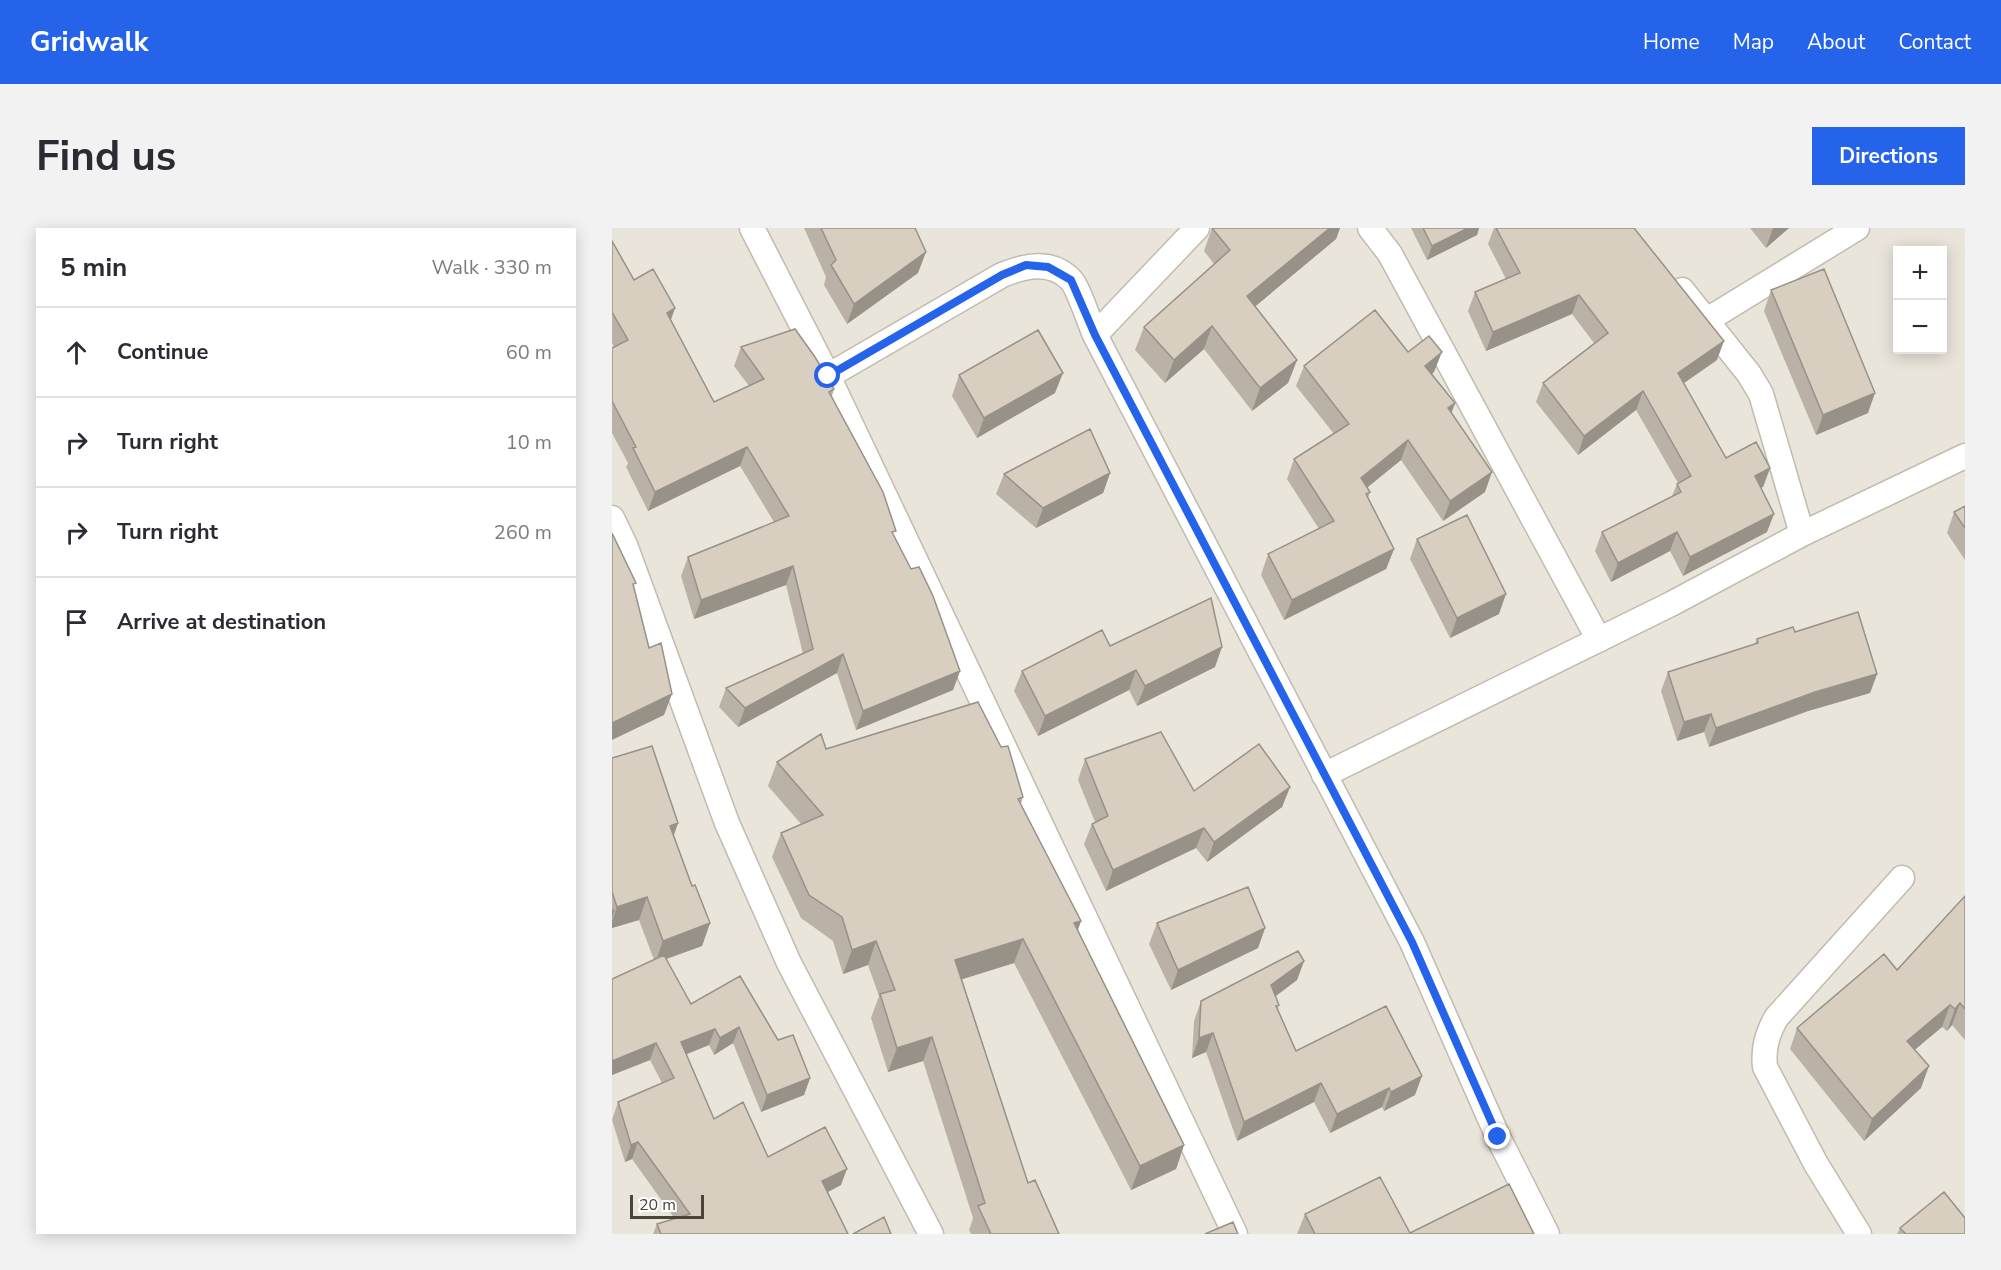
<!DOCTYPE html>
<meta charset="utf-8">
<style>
body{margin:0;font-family:"Nunito Sans",sans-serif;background:#f2f2f3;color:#2b2b33}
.controls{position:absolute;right:18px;top:18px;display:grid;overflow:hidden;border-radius:0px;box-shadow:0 3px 15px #0003}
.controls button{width:54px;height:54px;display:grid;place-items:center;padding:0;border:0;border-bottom:2px solid #e1e1e2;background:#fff;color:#2b2b33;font:30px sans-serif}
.scale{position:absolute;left:18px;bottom:15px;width:74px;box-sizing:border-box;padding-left:6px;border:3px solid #4b4439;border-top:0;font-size:16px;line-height:21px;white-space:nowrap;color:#4b4439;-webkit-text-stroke:4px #fff;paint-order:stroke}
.stop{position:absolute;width:18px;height:18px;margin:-14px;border:4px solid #2563eb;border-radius:50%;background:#fff}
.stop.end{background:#2563eb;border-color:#fff;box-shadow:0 2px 6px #0008}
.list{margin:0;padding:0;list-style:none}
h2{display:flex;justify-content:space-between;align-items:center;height:78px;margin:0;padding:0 24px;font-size:26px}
h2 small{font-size:20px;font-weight:400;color:#7c7c81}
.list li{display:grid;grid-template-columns:39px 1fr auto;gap:18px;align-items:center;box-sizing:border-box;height:90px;padding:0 24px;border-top:2px solid #e1e1e2}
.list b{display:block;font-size:22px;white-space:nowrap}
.list em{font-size:20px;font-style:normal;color:#7c7c81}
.icon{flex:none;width:33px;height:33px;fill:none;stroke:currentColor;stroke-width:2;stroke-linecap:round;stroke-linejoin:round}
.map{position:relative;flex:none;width:1353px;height:1006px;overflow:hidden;border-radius:0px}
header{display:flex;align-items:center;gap:36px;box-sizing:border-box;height:84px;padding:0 30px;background:#2563eb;color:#fff}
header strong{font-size:28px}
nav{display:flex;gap:33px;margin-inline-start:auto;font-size:21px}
.intro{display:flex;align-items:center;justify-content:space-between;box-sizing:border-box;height:144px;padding:0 36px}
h1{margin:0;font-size:42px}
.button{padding:15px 27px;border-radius:0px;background:#2563eb;color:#fff;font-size:21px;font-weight:700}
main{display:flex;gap:36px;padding:0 36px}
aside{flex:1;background:#fff;border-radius:0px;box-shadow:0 3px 15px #0003}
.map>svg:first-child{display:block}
</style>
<header>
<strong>Gridwalk</strong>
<nav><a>Home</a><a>Map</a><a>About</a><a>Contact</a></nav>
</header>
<div class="intro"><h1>Find us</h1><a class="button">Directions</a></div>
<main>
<aside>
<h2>5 min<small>Walk · 330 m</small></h2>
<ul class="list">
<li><svg class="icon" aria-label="ahead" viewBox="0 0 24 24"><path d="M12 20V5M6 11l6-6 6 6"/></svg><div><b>Continue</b></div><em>60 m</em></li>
<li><svg class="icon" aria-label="right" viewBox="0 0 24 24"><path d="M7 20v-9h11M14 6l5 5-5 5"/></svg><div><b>Turn right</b></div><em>10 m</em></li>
<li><svg class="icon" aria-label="right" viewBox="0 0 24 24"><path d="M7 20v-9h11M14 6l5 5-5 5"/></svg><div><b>Turn right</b></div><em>260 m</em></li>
<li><svg class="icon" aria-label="arrive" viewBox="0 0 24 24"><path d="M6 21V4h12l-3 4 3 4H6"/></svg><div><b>Arrive at destination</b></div></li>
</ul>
</aside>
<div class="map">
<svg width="1353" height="1006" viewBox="0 0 1353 1006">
<rect width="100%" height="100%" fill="#f6f3ec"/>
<!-- residential -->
<path fill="#eae5da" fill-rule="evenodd" d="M 0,0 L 1353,0 L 1353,1006 L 0,1006 ZM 1286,22 L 1330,22 L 1330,122 L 1286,122 Z"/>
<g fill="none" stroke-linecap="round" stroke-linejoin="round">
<defs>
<path id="minor" d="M 140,0 L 216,148 L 623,1006
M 758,0 L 778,26 L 987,412
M 1070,62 L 1137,146 L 1149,166 L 1190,306
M 1095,92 L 1245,0
M 483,107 L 585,0
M 216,148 L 390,47 C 412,38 439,31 459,52 C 466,59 478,96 483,107 L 800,714 L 886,909 L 935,1006
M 0,290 L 13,317 L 115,595 L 177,735 L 319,1006
M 712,547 L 1059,376 L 1190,306 L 1353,228
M 1247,1006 L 1204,936 L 1153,839 C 1151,820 1155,807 1164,790 L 1290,650"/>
</defs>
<!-- minor casing -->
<use href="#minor" stroke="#c2bbae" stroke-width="27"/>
<!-- minor -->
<use href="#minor" stroke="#fff" stroke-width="24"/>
</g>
<!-- wall -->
<path fill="#bab2a6" d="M 192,0 L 303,0 L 306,45 L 235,96 L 212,57 L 214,49 Z
M 600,0 L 728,0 L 724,11 L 643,78 L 685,132 L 676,155 L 640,183 L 592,121 L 553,155 L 523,122 L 532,99 L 602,36 L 592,23 Z
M 799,0 L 867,0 L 865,7 L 815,32 Z
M 882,0 L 1022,0 L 1105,132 L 1072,155 L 1114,230 L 1158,240 L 1151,259 L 1149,260 L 1155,304 L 1071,348 L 1058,323 L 999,354 L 983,323 L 990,304 L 1060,268 L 1065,256 L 1066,255 L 1024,182 L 966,227 L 924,174 L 931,155 L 982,115 L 960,86 L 874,123 L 856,83 L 863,64 L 894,51 L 876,16 Z
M 1138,0 L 1177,0 L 1154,20 Z
M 0,12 L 22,52 L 63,80 L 59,92 L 102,174 L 137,158 L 122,138 L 129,119 L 222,161 L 220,168 L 282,308 L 348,443 L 341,462 L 244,502 L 225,445 L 126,499 L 107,479 L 114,460 L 191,426 L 174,357 L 82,391 L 69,348 L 76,329 L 162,294 L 128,238 L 36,283 L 14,239 L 16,235 L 0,205 L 0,120 L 2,119 L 0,115 Z
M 1159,62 L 1256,185 L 1204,207 L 1152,83 Z
M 796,124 L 822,144 L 820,146 L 843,175 L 839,185 L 873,264 L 831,293 L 789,232 L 755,260 L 758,264 L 756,270 L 782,321 L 774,341 L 672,392 L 649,347 L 656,326 L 707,301 L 675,251 L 682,231 L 722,206 L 684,158 L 692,138 Z
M 347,147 L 443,165 L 365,210 L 340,168 Z
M 498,245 L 491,265 L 424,300 L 384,266 L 392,246 Z
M 1353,278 L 1353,332 L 1335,305 L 1342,284 Z
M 805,311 L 887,386 L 838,410 L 798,331 Z
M 1183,404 L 1265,446 L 1258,465 L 1196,483 L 1097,519 L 1092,504 L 1065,513 L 1049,463 L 1056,444 L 1143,416 L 1145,411 Z
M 498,418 L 603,439 L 525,478 L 517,462 L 426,508 L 402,463 L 410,443 Z
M 214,521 L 411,569 L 409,576 L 469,693 L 466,702 L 572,917 L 564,941 L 519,962 L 402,735 L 350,751 L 416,955 L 447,1006 L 359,1006 L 357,1002 L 361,990 L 311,833 L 276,844 L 259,790 L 267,768 L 256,737 L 231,746 L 221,713 L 189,690 L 160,629 L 169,605 L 189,596 L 156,558 L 165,534 Z
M 0,530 L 66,595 L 62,607 L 80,658 L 98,695 L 90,718 L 54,731 L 79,776 L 166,812 L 198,850 L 192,867 L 149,884 L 121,815 L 102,827 L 97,817 L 74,826 L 102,891 L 156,929 L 229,957 L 216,964 L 236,1006 L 41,1006 L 45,996 L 63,991 L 20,931 L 13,934 L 0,892 L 6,874 L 50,855 L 38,832 L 0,847 L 0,751 L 42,732 L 27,692 L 0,700 Z
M 473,531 L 582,563 L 678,559 L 670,579 L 595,634 L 584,620 L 494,663 L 472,616 L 480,596 L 483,594 L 466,552 Z
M 1353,668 L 1353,812 L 1340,797 L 1335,803 L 1330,799 L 1302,822 L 1309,860 L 1252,913 L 1178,821 L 1185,800 L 1285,742 Z
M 545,695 L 653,700 L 646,720 L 559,762 L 537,716 Z
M 692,733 L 685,752 L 663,768 L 667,777 L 666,781 L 684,823 L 803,867 L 772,883 L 770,879 L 718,905 L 702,874 L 625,913 L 594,824 L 580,830 L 582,793 L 589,773 Z
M 693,986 L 798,1005 L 922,1006 L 685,1006 Z
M 1288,1000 L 1353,1006 L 1285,1006 Z"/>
<!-- shaded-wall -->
<path fill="#979187" d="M 718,0 L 728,0 L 724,11 L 627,92 L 635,68 Z
M 856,0 L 867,0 L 865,7 L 815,32 L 820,18 Z
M 1161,0 L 1177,0 L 1154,20 Z
M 314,24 L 306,45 L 235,96 L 242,76 Z
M 967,67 L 960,86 L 874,123 L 881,104 Z
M 63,80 L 56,99 L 55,85 Z
M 600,98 L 592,121 L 553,155 L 562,132 Z
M 1112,113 L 1105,132 L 1059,164 L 1066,145 Z
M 830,124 L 822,144 L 806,158 L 813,138 Z
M 685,132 L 676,155 L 640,183 L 648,160 Z
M 451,145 L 443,165 L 365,210 L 372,190 Z
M 1031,163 L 1024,182 L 966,227 L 972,208 Z
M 1263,165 L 1256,185 L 1204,207 L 1211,187 Z
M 843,175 L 836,195 L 836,180 Z
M 796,212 L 789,232 L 742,270 L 749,250 Z
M 135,219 L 128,238 L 36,283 L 43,264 Z
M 1158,240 L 1151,259 L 1136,266 L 1143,248 Z
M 880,244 L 873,264 L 831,293 L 838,273 Z
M 498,245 L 491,265 L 424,300 L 431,280 Z
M 1162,286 L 1155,304 L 1071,348 L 1078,329 Z
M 1065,304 L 1058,323 L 999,354 L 1006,335 Z
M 782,321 L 774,341 L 672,392 L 680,372 Z
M 181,338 L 174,357 L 82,391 L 89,372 Z
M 894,366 L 887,386 L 838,410 L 845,390 Z
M 610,419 L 603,439 L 525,478 L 533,458 Z
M 231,426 L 225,445 L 126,499 L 133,480 Z
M 524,442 L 517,462 L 426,508 L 433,488 Z
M 348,443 L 341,462 L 244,502 L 251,483 Z
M 1265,446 L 1258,465 L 1196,483 L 1097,519 L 1104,500 L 1203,464 Z
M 60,466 L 52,487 L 0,512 L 0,495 Z
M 1099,486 L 1092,504 L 1065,513 L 1072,494 Z
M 678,559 L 670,579 L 595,634 L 602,614 Z
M 66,595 L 58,617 L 58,598 Z
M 592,600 L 584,620 L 494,663 L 501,642 Z
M 35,669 L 27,692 L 0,700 L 0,693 L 5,679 Z
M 3,681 L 0,690 L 0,682 Z
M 469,693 L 460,717 L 462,695 Z
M 98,695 L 90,718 L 43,735 L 51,713 Z
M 653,700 L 646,720 L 559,762 L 566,742 Z
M 411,711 L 402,735 L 335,756 L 343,732 Z
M 264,713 L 256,737 L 231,746 L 240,722 Z
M 692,733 L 685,752 L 652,777 L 659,757 Z
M 1348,775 L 1340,797 L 1335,803 L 1343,781 Z
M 1338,777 L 1330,799 L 1287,835 L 1295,813 Z
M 127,799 L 121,815 L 102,827 L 108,810 Z
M 103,801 L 97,817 L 63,831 L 69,814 Z
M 601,805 L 594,824 L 580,830 L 587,810 Z
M 320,809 L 311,833 L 276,844 L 285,820 Z
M 44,815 L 38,832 L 0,847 L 0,833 Z
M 1317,838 L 1309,860 L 1252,913 L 1260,891 Z
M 810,848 L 803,867 L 772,883 L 779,864 Z
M 198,850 L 192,867 L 149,884 L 155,867 Z
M 709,855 L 702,874 L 625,913 L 632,894 Z
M 777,860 L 770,879 L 718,905 L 725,886 Z
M 26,914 L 20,931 L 13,934 L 19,917 Z
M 572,917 L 564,941 L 519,962 L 528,938 Z
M 235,941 L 229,957 L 204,970 L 210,953 Z"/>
<!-- building -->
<path fill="#d8cfc1" stroke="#979187" stroke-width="1.5" d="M 209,0 L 303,0 L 314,24 L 242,76 L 219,37 L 224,32 Z
M 600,0 L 718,0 L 635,68 L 685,132 L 648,160 L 600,98 L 562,132 L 532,99 L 618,22 Z
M 811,0 L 856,0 L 820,18 Z
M 884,0 L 1022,0 L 1112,113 L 1066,145 L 1114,230 L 1144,214 L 1158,240 L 1143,248 L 1162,286 L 1078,329 L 1065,304 L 1006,335 L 990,304 L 1069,264 L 1065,256 L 1079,248 L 1031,163 L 972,208 L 931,155 L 996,105 L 967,67 L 881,104 L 863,64 L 908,45 Z
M 0,13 L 22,52 L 41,41 L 63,80 L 55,85 L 102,174 L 152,151 L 129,119 L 183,101 L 203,129 L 222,161 L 217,164 L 271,264 L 284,303 L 280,304 L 299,341 L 307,339 L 321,368 L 348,443 L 251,483 L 231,426 L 133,480 L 114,460 L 201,421 L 181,338 L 89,372 L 76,329 L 177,288 L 135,219 L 43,264 L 21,220 L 24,219 L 0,173 L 0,120 L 16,112 L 0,84 Z
M 1212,41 L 1263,165 L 1211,187 L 1159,62 Z
M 763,82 L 796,124 L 817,108 L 830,124 L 813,138 L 843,175 L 836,180 L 880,244 L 838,273 L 796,212 L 749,250 L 758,264 L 754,266 L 782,321 L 680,372 L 656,326 L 722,293 L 682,231 L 737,196 L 692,138 Z
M 426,102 L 451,145 L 372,190 L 347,147 Z
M 478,201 L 498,245 L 431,280 L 392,246 Z
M 1353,278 L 1353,300 L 1342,284 Z
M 855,287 L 894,366 L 845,390 L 805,311 Z
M 0,305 L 24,355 L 21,356 L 37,420 L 49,415 L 60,466 L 0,495 Z
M 599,370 L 610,419 L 533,458 L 524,442 L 433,488 L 410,443 L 490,402 L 498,418 Z
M 1246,384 L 1265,446 L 1203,464 L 1104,500 L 1099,486 L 1072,494 L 1056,444 L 1146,415 L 1145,411 L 1181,399 L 1183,404 Z
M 366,474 L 389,519 L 396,518 L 411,569 L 406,571 L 469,693 L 462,695 L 572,917 L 528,938 L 411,711 L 343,732 L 416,955 L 423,952 L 447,1006 L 379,1006 L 366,978 L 373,975 L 320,809 L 285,820 L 268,766 L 283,762 L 264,713 L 240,722 L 230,689 L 197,667 L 169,605 L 211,587 L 165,534 L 209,506 L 214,521 Z
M 549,504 L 582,563 L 647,516 L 678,559 L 602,614 L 592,600 L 501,642 L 480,596 L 496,588 L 473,531 Z
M 40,518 L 66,595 L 58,598 L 80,658 L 83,657 L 98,695 L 51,713 L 35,669 L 5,679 L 0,664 L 0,530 Z
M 636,659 L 653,700 L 566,742 L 545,695 Z
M 1353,668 L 1353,781 L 1348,775 L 1343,781 L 1338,777 L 1295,813 L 1317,838 L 1260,891 L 1185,800 L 1272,726 L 1285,742 Z
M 686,723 L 692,733 L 659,757 L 667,777 L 664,778 L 684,823 L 774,778 L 810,848 L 779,864 L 777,860 L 725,886 L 709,855 L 632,894 L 601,805 L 587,810 L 589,773 Z
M 52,727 L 79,776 L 128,748 L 166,812 L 181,807 L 198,850 L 155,867 L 127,799 L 108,810 L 103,801 L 69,814 L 102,891 L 131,874 L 156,929 L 213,899 L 235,941 L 210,953 L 236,1006 L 49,1006 L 45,996 L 78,986 L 26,914 L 19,917 L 6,874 L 62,850 L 44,815 L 0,833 L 0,751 Z
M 768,949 L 798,1005 L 897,956 L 922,1006 L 703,1006 L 693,986 Z
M 1332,964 L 1353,990 L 1353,1006 L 1294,1006 L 1288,1000 Z
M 272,989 L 279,1006 L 241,1006 Z
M 621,994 L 626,1006 L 593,1006 Z"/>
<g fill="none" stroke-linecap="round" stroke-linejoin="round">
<!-- route -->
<path stroke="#2563eb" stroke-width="8" d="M 216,148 L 390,47 L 414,37 L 436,39 L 459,52 L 483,107 L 800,714 L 886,909"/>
</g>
</svg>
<div class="controls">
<button>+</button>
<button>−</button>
</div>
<div class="scale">20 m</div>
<div class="stop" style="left:216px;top:148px"></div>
<div class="stop end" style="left:886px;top:909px"></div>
</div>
</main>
